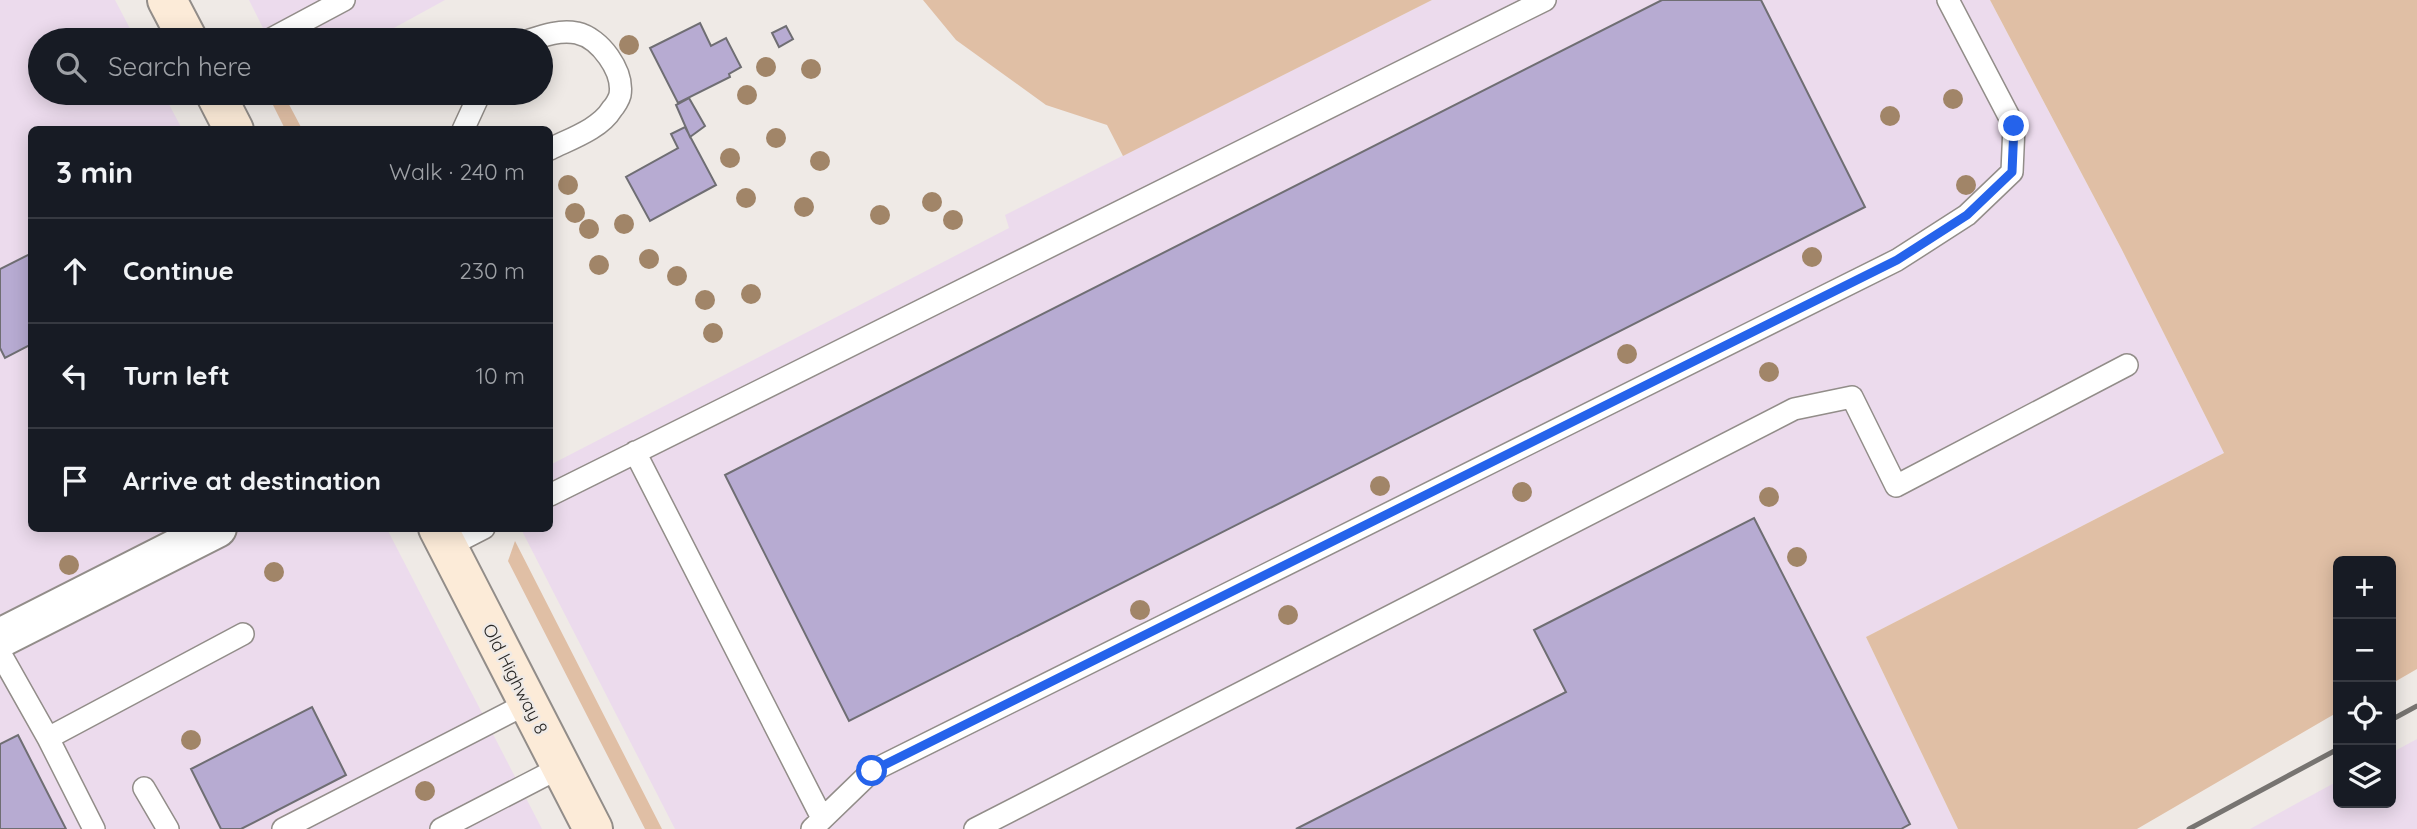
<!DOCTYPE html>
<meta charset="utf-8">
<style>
body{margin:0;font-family:Quicksand,sans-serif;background:#20242c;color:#f1f3f6}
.controls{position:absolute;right:21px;bottom:21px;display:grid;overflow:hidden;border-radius:10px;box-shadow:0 4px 18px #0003}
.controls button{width:63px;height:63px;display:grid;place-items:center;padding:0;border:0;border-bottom:2px solid #363941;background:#171b24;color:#f1f3f6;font:35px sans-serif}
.stop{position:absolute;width:21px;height:21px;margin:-16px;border:5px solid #2563eb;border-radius:50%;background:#fff}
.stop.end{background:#2563eb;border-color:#fff;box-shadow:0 2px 7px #0008}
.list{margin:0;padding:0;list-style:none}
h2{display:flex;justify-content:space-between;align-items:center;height:91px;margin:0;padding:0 28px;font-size:30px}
h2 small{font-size:23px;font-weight:400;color:#9ea1a6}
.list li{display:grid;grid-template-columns:46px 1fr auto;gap:21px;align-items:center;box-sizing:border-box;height:105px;padding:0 28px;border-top:2px solid #363941}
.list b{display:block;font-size:26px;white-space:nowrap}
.list em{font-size:23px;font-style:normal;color:#9ea1a6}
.icon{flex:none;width:38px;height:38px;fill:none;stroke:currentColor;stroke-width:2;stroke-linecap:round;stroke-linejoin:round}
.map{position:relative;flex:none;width:2417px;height:829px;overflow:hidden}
.search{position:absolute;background:#171b24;box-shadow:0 4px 18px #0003;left:28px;top:28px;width:525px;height:77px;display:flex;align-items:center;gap:18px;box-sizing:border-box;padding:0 24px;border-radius:38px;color:#9ea1a6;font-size:26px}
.panel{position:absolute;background:#171b24;box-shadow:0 4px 18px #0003;left:28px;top:126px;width:525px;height:406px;border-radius:10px}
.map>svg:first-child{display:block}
</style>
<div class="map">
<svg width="2417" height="829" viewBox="0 0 2417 829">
<rect width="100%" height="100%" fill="#efeae6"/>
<!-- commercial -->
<path fill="#ecdbed" d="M 0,0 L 115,0 L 136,40 L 40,40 L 40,93 L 163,93 L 182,129 L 32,130 L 32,528 L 387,529 L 542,829 L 0,829 Z
M 249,0 L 445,0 L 372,40 L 269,40 Z
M 1432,0 L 1990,0 L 2121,248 L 2224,453 L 1866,637 L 1958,829 L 675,829 L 521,529 L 550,528 L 550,465 L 1009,228 L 1005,215 Z
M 2417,739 L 2417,829 L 2250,829 L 2338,781 L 2338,803 L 2391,803 L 2391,753 Z"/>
<!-- green -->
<path fill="#e0bfa5" d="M 923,0 L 1432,0 L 1123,156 L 1107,125 L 1046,105 L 956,40 Z
M 1990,0 L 2417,0 L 2417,669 L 2391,684 L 2391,561 L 2338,561 L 2338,712 L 2137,829 L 1958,829 L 1866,637 L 2224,453 L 2121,248 Z
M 267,93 L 283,93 L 302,129 L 285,129 Z
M 515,541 L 662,829 L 645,829 L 508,561 Z"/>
<!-- building -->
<path fill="#b7abd2" stroke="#6f6e73" stroke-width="2" d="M 1662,0 L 1761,0 L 1865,207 L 849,721 L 725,475 Z
M 700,23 L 711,46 L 726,38 L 741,67 L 729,74 L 730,77 L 678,103 L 650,48 Z
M 786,26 L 793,39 L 779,47 L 772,33 Z
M 689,98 L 705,126 L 690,137 L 676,105 Z
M 685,127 L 716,185 L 650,221 L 626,177 L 678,148 L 671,134 Z
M 32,253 L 32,344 L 5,358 L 0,348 L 0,269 Z
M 1754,518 L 1910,824 L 1901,829 L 1296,829 L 1566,692 L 1534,630 Z
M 312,707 L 346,775 L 241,829 L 221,829 L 191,769 Z
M 18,735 L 66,829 L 0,829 L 0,744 Z"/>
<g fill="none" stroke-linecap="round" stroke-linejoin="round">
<defs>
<path id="lane" d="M 269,40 L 344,0
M 530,40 C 545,35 560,30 577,33 C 600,38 624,71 620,95 C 619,99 615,106 612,109 C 600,129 570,139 550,149
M 463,130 L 480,93
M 635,452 L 822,818
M 550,495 L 1545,0
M 447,547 L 484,528
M 0,653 L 48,738 L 243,634
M 48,738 L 94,829
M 144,788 L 168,829
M 283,829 L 528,703
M 441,829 L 561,767
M 812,829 L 872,771 L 1897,260 L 1967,215 L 2012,172 L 2014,126 L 1948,0
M 975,829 L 1794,409 L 1852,397 L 1896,486 L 2127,365"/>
<path id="street" d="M 0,638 L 217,528"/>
<path id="secondary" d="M 167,0 L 188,40
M 215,93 L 234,130
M 438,528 L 593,829"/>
</defs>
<!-- lane casing -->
<use href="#lane" stroke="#928d89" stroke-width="24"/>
<!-- street casing -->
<use href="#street" stroke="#928d89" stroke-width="42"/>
<!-- secondary casing -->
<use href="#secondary" stroke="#928d89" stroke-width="42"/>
<!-- lane -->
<use href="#lane" stroke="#fff" stroke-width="21"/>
<!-- street -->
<use href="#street" stroke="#fff" stroke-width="38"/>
<!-- secondary -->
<use href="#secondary" stroke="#fcebd8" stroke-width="38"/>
<!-- rail -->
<path stroke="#777471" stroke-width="5" d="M 2391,720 L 2417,706
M 2189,829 L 2338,749"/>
</g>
<!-- trees -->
<g fill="#a18568">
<circle cx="629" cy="45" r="10"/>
<circle cx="766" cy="67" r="10"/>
<circle cx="811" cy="69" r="10"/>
<circle cx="747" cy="95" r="10"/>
<circle cx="1953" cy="99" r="10"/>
<circle cx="1890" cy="116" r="10"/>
<circle cx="776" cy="138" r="10"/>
<circle cx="730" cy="158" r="10"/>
<circle cx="820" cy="161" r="10"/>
<circle cx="568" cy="185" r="10"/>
<circle cx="1966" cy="185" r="10"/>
<circle cx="746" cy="198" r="10"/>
<circle cx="932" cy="202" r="10"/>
<circle cx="804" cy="207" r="10"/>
<circle cx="575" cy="213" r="10"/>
<circle cx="880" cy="215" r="10"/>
<circle cx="953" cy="220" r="10"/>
<circle cx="624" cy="224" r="10"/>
<circle cx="589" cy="229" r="10"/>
<circle cx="1812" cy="257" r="10"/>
<circle cx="649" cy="259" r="10"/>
<circle cx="599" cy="265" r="10"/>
<circle cx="677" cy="276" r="10"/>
<circle cx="751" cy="294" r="10"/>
<circle cx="705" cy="300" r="10"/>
<circle cx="713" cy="333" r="10"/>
<circle cx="1627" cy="354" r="10"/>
<circle cx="1769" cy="372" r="10"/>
<circle cx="1380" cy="486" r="10"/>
<circle cx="1522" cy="492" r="10"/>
<circle cx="1769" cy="497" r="10"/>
<circle cx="1797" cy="557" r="10"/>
<circle cx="69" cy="565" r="10"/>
<circle cx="274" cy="572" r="10"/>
<circle cx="1140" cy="610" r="10"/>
<circle cx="1288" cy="615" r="10"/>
<circle cx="191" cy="740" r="10"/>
<circle cx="425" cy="791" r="10"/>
</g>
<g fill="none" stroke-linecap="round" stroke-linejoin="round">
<!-- route -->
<path stroke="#2563eb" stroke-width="9" d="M 872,771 L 1897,260 L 1967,215 L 2012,172 L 2014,126"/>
</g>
<g text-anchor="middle" stroke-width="5" stroke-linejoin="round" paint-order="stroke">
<!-- street labels -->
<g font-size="18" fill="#292725" stroke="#efeae6">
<text transform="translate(515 679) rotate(63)" y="6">Old Highway 8</text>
</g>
</g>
</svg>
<div class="controls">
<button>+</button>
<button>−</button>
<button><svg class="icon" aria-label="locate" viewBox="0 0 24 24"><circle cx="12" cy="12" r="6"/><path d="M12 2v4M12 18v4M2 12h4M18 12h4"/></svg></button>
<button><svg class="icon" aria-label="layers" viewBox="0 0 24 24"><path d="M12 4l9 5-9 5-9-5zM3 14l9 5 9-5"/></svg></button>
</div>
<div class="stop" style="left:872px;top:771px"></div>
<div class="stop end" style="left:2014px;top:126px"></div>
<div class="search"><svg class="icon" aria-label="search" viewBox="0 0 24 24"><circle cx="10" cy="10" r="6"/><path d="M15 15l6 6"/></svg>Search here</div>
<section class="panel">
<h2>3 min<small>Walk · 240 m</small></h2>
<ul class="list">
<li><svg class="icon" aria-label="ahead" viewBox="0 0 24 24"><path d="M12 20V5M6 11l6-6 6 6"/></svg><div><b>Continue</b></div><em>230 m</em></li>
<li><svg class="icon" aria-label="left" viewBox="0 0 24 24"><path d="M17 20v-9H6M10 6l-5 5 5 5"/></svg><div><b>Turn left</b></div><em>10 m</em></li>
<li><svg class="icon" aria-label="arrive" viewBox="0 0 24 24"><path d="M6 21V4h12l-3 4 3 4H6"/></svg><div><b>Arrive at destination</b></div></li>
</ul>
</section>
</div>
